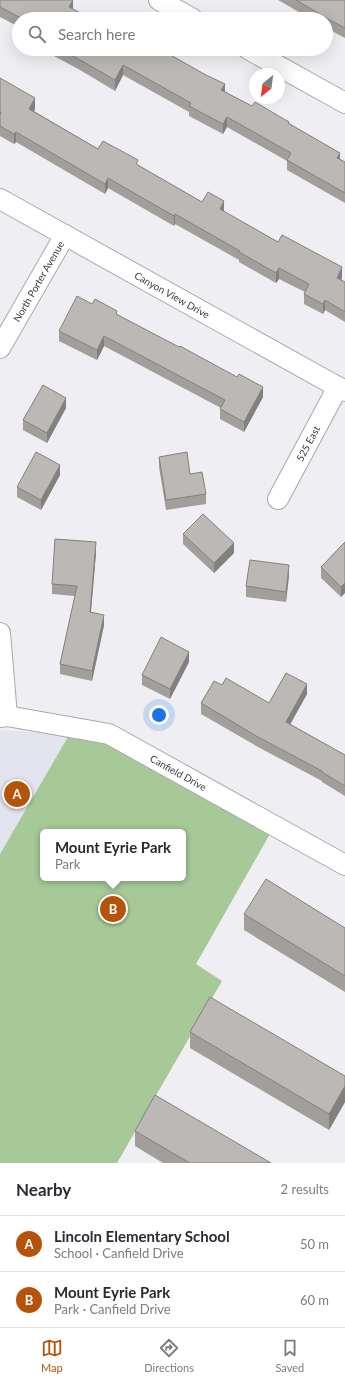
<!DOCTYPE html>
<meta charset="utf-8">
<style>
body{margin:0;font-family:Lato,sans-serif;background:#f2f2f3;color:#2b2b33}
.compass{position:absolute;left:249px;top:68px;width:36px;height:36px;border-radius:50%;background:#fff;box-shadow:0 4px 16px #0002;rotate:209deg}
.you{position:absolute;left:159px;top:715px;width:14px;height:14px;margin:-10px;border:3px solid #fff;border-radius:50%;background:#1a73e8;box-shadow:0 0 0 6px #1a73e833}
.badge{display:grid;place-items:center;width:26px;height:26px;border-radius:50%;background:#b45309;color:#fff;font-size:13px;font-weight:700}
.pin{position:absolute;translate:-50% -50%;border:2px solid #fff;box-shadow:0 1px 4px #0006}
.popup{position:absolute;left:40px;top:829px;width:146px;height:52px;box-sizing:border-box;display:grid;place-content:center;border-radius:6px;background:#fff;filter:drop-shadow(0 1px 3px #0005);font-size:13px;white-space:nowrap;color:#7c7c81}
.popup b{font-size:15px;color:#2b2b33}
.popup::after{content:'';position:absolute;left:50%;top:100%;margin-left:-8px;border:8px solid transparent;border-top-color:#fff}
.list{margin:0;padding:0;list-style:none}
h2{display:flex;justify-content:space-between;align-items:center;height:52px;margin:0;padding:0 16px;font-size:17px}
h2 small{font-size:13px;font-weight:400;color:#7c7c81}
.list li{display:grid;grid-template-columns:26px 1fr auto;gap:12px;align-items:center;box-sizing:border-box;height:56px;padding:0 16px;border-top:1px solid #e1e1e2}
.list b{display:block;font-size:15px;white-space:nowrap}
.list p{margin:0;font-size:13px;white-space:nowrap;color:#7c7c81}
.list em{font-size:13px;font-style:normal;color:#7c7c81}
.icon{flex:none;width:22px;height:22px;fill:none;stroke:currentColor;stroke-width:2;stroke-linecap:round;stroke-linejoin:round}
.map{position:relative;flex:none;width:345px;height:1163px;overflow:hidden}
.search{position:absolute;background:#fff;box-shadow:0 4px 16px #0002;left:12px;right:12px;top:12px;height:44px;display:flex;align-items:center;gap:10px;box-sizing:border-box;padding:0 14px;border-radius:22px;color:#7c7c81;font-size:15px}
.sheet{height:164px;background:#fff}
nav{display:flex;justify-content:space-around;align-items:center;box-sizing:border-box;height:56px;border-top:1px solid #e1e1e2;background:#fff;font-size:11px;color:#7c7c81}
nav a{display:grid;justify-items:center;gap:2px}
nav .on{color:#b45309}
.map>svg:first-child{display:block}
</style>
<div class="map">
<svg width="345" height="1163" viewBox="0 0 345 1163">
<rect width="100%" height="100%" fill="#efeff3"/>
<!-- built -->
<path fill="#e3e4ef" d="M 0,730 L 69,735 L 0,854 Z"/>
<!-- green -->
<path fill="#a7c997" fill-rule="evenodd" d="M 69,735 L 108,743 L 270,834 L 196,964 L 222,981 L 117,1163 L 0,1163 L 0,854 ZM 43,832 L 183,832 L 183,878 L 43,878 Z"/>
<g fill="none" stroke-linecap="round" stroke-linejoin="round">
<defs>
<g id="minor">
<path d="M 159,0 L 193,19"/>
<path d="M 248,49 L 345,103"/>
<path id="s1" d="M 0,199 L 345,391"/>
<path id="s2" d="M 0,348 L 65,235"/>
<path id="s3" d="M 278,499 L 338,387"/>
<path d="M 0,633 L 7,716"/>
<path id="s4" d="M 0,717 L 7,716 L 109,734 L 345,865"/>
</g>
</defs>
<!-- minor casing -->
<use href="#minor" stroke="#a9a9ad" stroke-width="22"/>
<!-- minor -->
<use href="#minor" stroke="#fff" stroke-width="20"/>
</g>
<!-- wall -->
<path fill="#a19e9c" d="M 0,0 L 73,0 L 73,9 L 92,19 L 19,19 L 19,27 L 0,17 Z
M 278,0 L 345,0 L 345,38 L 326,28 L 326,19 L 311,19 Z
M 41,49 L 145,49 L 252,106 L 289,123 L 340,159 L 345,162 L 345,203 L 287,170 L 287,161 L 227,127 L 223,134 L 189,116 L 189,112 L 123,75 L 115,91 L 80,70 Z
M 0,78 L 35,109 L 34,111 L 98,149 L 138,165 L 202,202 L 224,212 L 342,278 L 341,280 L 345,282 L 345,322 L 325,310 L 323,314 L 304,304 L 304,294 L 305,292 L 279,279 L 276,283 L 239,262 L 239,260 L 175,224 L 174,226 L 108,188 L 105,194 L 16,142 L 14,144 L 0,136 Z
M 92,304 L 117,314 L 263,397 L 244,432 L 220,419 L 220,409 L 221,408 L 104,346 L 97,360 L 59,341 L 59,331 Z
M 66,408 L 47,443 L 23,430 L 23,420 Z
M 159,457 L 190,474 L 206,494 L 206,504 L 166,510 L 159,467 Z
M 60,475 L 41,510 L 17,497 L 17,487 Z
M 183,534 L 234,553 L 214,573 L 183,544 Z
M 345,542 L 341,597 L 321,578 L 321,567 Z
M 96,553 L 91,612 L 104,625 L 92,681 L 60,674 L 60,664 L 75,596 L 52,594 L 52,584 Z
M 289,575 L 286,602 L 246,597 L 246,586 Z
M 189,662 L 170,699 L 142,685 L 142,675 Z
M 222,685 L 269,703 L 307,694 L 290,724 L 345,755 L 345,796 L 322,782 L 322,781 L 258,747 L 201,714 L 201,703 Z
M 244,914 L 345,928 L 345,992 L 244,930 Z
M 190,1032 L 345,1076 L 345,1102 L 329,1130 L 190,1048 Z
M 135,1131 L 271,1163 L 163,1163 L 135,1146 Z"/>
<!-- shaded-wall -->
<path fill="#83817f" d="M 73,0 L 73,9 L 69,7 Z
M 123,65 L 123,75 L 115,91 L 115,80 Z
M 225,84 L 225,94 L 221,90 Z
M 35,98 L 35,109 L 29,119 L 29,109 Z
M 227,117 L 227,127 L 223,134 L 223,124 Z
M 16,132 L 16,142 L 14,144 L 14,134 Z
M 340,153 L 340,163 L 337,158 Z
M 108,178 L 108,188 L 105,194 L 105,184 Z
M 224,201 L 224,211 L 220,219 L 220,209 Z
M 175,214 L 175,224 L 174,226 L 174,216 Z
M 342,267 L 342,278 L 337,288 L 337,278 Z
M 279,268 L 279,279 L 276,283 L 276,273 Z
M 325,300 L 325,310 L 323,314 L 323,304 Z
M 104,336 L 104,346 L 97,360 L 97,350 Z
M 263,387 L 263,397 L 244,432 L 244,422 Z
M 66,398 L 66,408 L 47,443 L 47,433 Z
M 60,465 L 60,475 L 41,510 L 41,500 Z
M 96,542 L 96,553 L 90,622 L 90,612 Z
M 234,543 L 234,553 L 214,573 L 214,563 Z
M 289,565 L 289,575 L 286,602 L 286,592 Z
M 345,583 L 345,593 L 341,597 L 341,587 Z
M 104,615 L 104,625 L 92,681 L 92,671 Z
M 189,652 L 189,662 L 170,699 L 170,689 Z
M 307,684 L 307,694 L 286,732 L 286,722 Z
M 345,1086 L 345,1102 L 329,1130 L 329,1114 Z"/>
<!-- building -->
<path fill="#bbb8b5" stroke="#83817f" d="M 0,0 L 73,0 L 69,7 L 92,19 L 23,19 L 0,7 Z
M 296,0 L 345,0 L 345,28 L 330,20 Z
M 104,16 L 109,19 L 103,19 Z
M 60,49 L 145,49 L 149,52 L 151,49 L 160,49 L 206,75 L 225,84 L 221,90 L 252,106 L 255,102 L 289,122 L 288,123 L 340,153 L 337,158 L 345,162 L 345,193 L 287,160 L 291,153 L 227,117 L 223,124 L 189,106 L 191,103 L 123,65 L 115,80 L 80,60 Z
M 0,78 L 35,98 L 29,109 L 98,149 L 103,141 L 138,160 L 136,164 L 202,202 L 208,192 L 224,201 L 220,209 L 278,242 L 282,235 L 342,267 L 337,278 L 345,282 L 345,312 L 325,300 L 323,304 L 304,294 L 309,284 L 279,268 L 276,273 L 239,252 L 240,251 L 175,214 L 174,216 L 108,178 L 105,184 L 16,132 L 14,134 L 0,126 L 0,115 L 1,112 L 0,112 Z
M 77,296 L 92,304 L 95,299 L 117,311 L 116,314 L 179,347 L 180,346 L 237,377 L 239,374 L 263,387 L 244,422 L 220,409 L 225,400 L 104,336 L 97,350 L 59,331 Z
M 43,385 L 66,398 L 47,433 L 23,420 Z
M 36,452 L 60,465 L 41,500 L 17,487 Z
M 187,452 L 190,474 L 202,472 L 206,494 L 166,500 L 159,457 Z
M 203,514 L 234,543 L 214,563 L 183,534 Z
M 55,539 L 96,542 L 90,612 L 104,615 L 92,671 L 60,664 L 77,586 L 52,584 Z
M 345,542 L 345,583 L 341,587 L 321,567 Z
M 250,560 L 289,565 L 286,592 L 246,586 Z
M 161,637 L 189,652 L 170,689 L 142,675 Z
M 286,673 L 307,684 L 286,722 L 345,755 L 345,786 L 322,772 L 322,771 L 258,737 L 201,703 L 214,681 L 222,685 L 226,678 L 269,703 Z
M 266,879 L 345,928 L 345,976 L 244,914 Z
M 210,997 L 345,1076 L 345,1086 L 329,1114 L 190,1032 Z
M 155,1095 L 271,1163 L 190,1163 L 135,1131 Z"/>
<g text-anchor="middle" stroke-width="3.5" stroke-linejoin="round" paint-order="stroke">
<!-- street labels -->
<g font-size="10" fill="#38393a" stroke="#fcfcff">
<text dy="4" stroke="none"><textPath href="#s2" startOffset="77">North Porter Avenue</textPath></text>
<text dy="4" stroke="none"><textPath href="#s1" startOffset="197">Canyon View Drive</textPath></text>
<text dy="4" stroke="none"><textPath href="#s3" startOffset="63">525 East</textPath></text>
<text dy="4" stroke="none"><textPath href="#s4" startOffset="190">Canfield Drive</textPath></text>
</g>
</g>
</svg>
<svg class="compass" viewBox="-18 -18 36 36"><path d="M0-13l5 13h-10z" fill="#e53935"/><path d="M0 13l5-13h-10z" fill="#7c7c81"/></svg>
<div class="you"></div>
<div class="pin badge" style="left:17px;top:794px">A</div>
<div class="pin badge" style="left:113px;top:909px">B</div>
<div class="popup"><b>Mount Eyrie Park</b>Park</div>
<div class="search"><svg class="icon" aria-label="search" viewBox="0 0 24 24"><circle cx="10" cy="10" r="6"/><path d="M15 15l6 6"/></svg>Search here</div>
</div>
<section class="sheet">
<h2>Nearby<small>2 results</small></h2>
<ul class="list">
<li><span class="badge">A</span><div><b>Lincoln Elementary School</b><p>School · Canfield Drive</p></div><em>50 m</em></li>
<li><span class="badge">B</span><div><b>Mount Eyrie Park</b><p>Park · Canfield Drive</p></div><em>60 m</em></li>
</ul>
</section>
<nav>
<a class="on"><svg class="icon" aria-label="map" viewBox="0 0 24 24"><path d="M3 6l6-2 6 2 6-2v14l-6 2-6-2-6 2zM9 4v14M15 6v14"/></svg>Map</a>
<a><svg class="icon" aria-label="directions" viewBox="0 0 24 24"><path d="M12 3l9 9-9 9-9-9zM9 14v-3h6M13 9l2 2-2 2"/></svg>Directions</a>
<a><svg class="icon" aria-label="saved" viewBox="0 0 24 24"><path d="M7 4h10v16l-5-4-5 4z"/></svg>Saved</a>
</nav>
